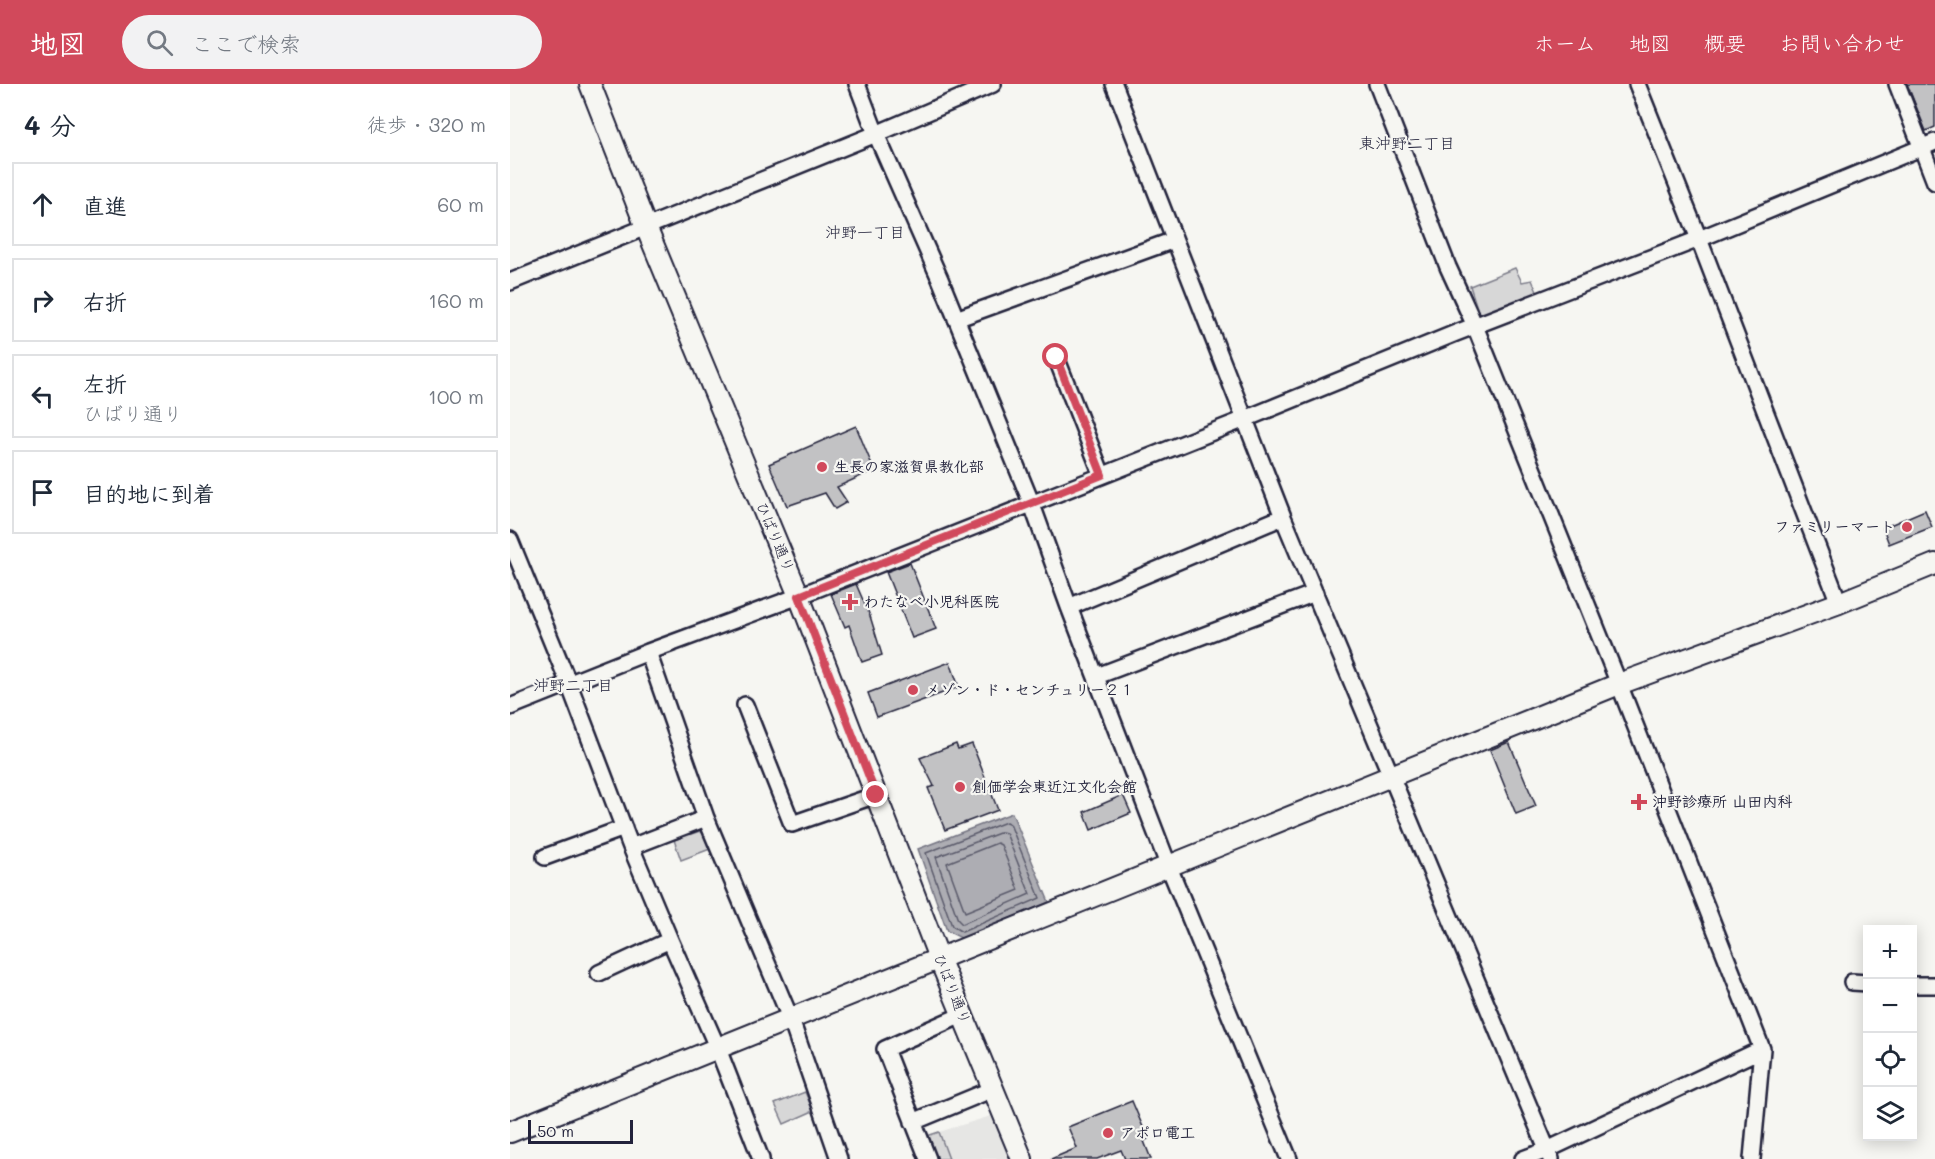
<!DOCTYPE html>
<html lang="ja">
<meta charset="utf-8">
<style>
body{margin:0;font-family:Mali,"Klee One",sans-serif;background:#f2f2f3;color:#1f2937}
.controls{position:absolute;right:18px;bottom:18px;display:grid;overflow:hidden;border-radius:0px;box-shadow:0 3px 15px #0003}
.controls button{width:54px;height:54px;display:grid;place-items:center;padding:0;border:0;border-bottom:2px solid #e0e1e3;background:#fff;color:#1f2937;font:30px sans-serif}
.scale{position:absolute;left:18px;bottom:15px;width:105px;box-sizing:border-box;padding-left:6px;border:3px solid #22223b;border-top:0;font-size:16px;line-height:21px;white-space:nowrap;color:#22223b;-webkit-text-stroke:4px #f6f6f2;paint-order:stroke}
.stop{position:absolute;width:18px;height:18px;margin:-14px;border:4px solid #d1495b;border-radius:50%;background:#fff}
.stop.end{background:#d1495b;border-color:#fff;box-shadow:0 2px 6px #0008}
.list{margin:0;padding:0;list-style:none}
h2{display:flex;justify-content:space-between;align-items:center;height:78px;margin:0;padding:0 24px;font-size:26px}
h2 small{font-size:20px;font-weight:400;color:#747a83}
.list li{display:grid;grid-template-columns:39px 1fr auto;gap:18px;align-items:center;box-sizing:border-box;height:84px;margin:0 12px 12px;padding:0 12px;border:2px solid #e0e1e3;border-radius:0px}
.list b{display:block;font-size:22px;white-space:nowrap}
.list p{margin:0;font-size:20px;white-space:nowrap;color:#747a83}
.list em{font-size:20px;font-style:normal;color:#747a83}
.icon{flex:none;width:33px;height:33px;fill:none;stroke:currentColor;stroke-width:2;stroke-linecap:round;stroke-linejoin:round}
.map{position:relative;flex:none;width:1425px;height:1075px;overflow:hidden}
header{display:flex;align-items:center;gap:36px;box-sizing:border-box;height:84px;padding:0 30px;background:#d1495b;color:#fff}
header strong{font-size:28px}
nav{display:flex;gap:33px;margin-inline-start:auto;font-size:21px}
.search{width:420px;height:54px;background:#f2f2f3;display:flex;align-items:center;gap:15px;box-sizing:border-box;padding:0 21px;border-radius:33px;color:#747a83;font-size:22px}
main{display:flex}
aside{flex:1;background:#fff}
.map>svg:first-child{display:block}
</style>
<header>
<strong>地図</strong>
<div class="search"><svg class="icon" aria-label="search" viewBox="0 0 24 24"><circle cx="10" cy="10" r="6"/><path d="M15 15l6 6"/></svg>ここで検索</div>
<nav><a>ホーム</a><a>地図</a><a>概要</a><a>お問い合わせ</a></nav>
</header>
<main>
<aside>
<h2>4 分<small>徒歩 · 320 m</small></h2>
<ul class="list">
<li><svg class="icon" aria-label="ahead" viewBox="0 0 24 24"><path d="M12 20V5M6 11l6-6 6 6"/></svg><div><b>直進</b></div><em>60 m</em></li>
<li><svg class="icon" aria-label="right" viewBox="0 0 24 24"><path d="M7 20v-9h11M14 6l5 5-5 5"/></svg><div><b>右折</b></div><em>160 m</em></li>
<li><svg class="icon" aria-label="left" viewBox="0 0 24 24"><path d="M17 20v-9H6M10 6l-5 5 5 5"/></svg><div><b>左折</b><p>ひばり通り</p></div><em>100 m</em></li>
<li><svg class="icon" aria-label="arrive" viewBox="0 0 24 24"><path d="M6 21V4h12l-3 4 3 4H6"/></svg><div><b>目的地に到着</b></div></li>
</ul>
</aside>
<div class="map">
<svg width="1425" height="1075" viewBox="0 0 1425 1075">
<rect width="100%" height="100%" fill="#f6f6f2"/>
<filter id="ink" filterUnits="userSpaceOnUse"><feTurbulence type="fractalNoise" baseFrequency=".0167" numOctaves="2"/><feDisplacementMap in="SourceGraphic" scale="12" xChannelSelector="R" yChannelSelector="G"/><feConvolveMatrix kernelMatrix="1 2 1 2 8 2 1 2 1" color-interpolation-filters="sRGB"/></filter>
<g filter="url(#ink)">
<!-- built -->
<path fill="#e6e6e4" d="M 484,1031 L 502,1075 L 439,1075 L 429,1048 Z"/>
<!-- green -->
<path fill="#d7d7d7" stroke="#7c7c89" stroke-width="1.5" d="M 1005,184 L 1012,198 L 1022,196 L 1028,210 L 970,233 L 960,202 Z
M 190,747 L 195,751 L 200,765 L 171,776 L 164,756 Z
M 295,1008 L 303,1027 L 274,1040 L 265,1020 Z
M 429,1048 L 439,1075 L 421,1075 L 411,1054 Z"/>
<!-- water -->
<path fill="#adadb3" stroke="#757583" stroke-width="1.5" d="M 502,729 L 539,818 L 453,855 L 437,847 L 408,765 Z"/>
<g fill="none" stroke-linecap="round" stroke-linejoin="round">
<!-- shore -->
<path stroke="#5a5a6b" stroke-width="1.5" d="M 496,738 L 500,740 L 530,814 L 452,848 L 442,842 L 416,769 Z
M 492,748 L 496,749 L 520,810 L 452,840 L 448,836 L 426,773 Z
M 487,759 L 491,761 L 509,806 L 455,828 L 437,779 Z"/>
</g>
<!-- building -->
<path fill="#c2c2c4" stroke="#22223b" stroke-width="1.5" d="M 1397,0 L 1425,0 L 1425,43 L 1416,47 Z
M 346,342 L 364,386 L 327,403 L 337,418 L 325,425 L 315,409 L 277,422 L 259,380 Z
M 1415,426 L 1422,443 L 1379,460 L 1373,444 Z
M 400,479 L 426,545 L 402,554 L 376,488 Z
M 346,500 L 360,532 L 372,571 L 352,578 L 339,541 L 335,543 L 321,510 Z
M 440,578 L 449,603 L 367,633 L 358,609 Z
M 999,658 L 1026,722 L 1006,730 L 980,666 Z
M 446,660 L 448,665 L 462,660 L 488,726 L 435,746 L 418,704 L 424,702 L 410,674 Z
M 613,711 L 621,729 L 581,746 L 574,728 Z
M 622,1017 L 638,1055 L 634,1057 L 641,1075 L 615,1075 L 611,1066 L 587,1075 L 541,1075 L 567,1064 L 558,1043 Z"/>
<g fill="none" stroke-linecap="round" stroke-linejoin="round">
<defs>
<path id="minor" d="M 347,0 L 366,50 L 430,195 L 521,418 L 559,523 L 659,783 L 779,1075
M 604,0 L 773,433 L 1041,1075
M 867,0 L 938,183 L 965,242 L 1109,600 L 1252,965 L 1242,1075
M 1127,0 L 1189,155 L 1329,519
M 1387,0 L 1425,98
M 0,198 L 366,50 L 483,0
M 446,235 L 664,156
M 546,273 L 592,391
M 0,456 L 59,600 L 121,763 L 160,856 L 208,965 L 251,1075
M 559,523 L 773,433
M 138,568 L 196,734 L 281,936 L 329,1075
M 587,592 L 805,509
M 235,621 L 282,740 L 366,711
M 0,623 L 138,568 L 289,512 L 735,335 L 946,249 L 1189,155 L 1425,58
M 121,763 L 196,734
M 35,773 L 114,744
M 89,889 L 160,856
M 1342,898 L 1358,899
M 1402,901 L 1425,901
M 403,1038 L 483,1005
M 418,1075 L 375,965 L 452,931
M 1013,1075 L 1037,1066 L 1252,965"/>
<path id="tertiary" d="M 80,0 L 136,143 L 289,512 L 429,874 L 512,1075
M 0,1048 L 1109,600 L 1329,519 L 1425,480"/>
</defs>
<!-- minor casing -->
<use href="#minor" stroke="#22223b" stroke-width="20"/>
<!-- tertiary casing -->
<use href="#tertiary" stroke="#22223b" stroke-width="24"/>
<!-- minor -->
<use href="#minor" stroke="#f6f6f2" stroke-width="15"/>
<!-- tertiary -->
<use href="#tertiary" stroke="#f6f6f2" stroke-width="20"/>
</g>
</g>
<g fill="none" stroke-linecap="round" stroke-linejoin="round" filter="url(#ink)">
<!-- route -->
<path stroke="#d1495b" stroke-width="8" d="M 366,711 L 289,512 L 592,391 L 546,273"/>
</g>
<!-- markers -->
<g fill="#d1495b" stroke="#f6f6f2" stroke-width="2">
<circle cx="312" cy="383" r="6"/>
<circle cx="1397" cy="443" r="6"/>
<path d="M337 509h6v6h6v6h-6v6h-6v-6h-6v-6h6z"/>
<circle cx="403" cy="606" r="6"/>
<circle cx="450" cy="703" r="6"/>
<path d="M1126 709h6v6h6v6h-6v6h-6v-6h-6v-6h6z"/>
<circle cx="598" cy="1049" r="6"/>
</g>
<g text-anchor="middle" stroke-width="4.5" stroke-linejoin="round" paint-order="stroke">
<!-- poi labels -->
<g font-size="15" font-weight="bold" fill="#22223b" stroke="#f6f6f2" text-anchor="start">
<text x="324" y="388">生長の家滋賀県教化部</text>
<text x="1385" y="448" text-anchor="end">ファミリーマート</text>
<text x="354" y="523">わたなべ小児科医院</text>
<text x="415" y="611">メゾン・ド・センチュリー２１</text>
<text x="462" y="708">創価学会東近江文化会館</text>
<text x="1142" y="723">沖野診療所 山田内科</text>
<text x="610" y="1054">アポロ電工</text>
</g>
<!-- street labels -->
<g font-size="15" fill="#22223b" stroke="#f6f6f2">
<text transform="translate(265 453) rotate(67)" y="5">ひばり通り</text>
<text transform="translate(442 905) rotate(68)" y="5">ひばり通り</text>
</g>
<!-- neighbourhood labels -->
<g font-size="16" fill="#22223b" stroke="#f6f6f2">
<text x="897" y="65">東沖野二丁目</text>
<text x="355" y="154">沖野一丁目</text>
<text x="63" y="607">沖野二丁目</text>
</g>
</g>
</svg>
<div class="controls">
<button>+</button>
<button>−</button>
<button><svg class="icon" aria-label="locate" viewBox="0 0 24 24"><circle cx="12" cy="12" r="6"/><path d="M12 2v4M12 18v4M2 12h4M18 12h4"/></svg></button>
<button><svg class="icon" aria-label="layers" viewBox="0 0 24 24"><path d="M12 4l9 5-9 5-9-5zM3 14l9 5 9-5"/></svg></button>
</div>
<div class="scale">50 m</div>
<div class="stop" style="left:546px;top:273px"></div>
<div class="stop end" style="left:366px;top:711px"></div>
</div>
</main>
